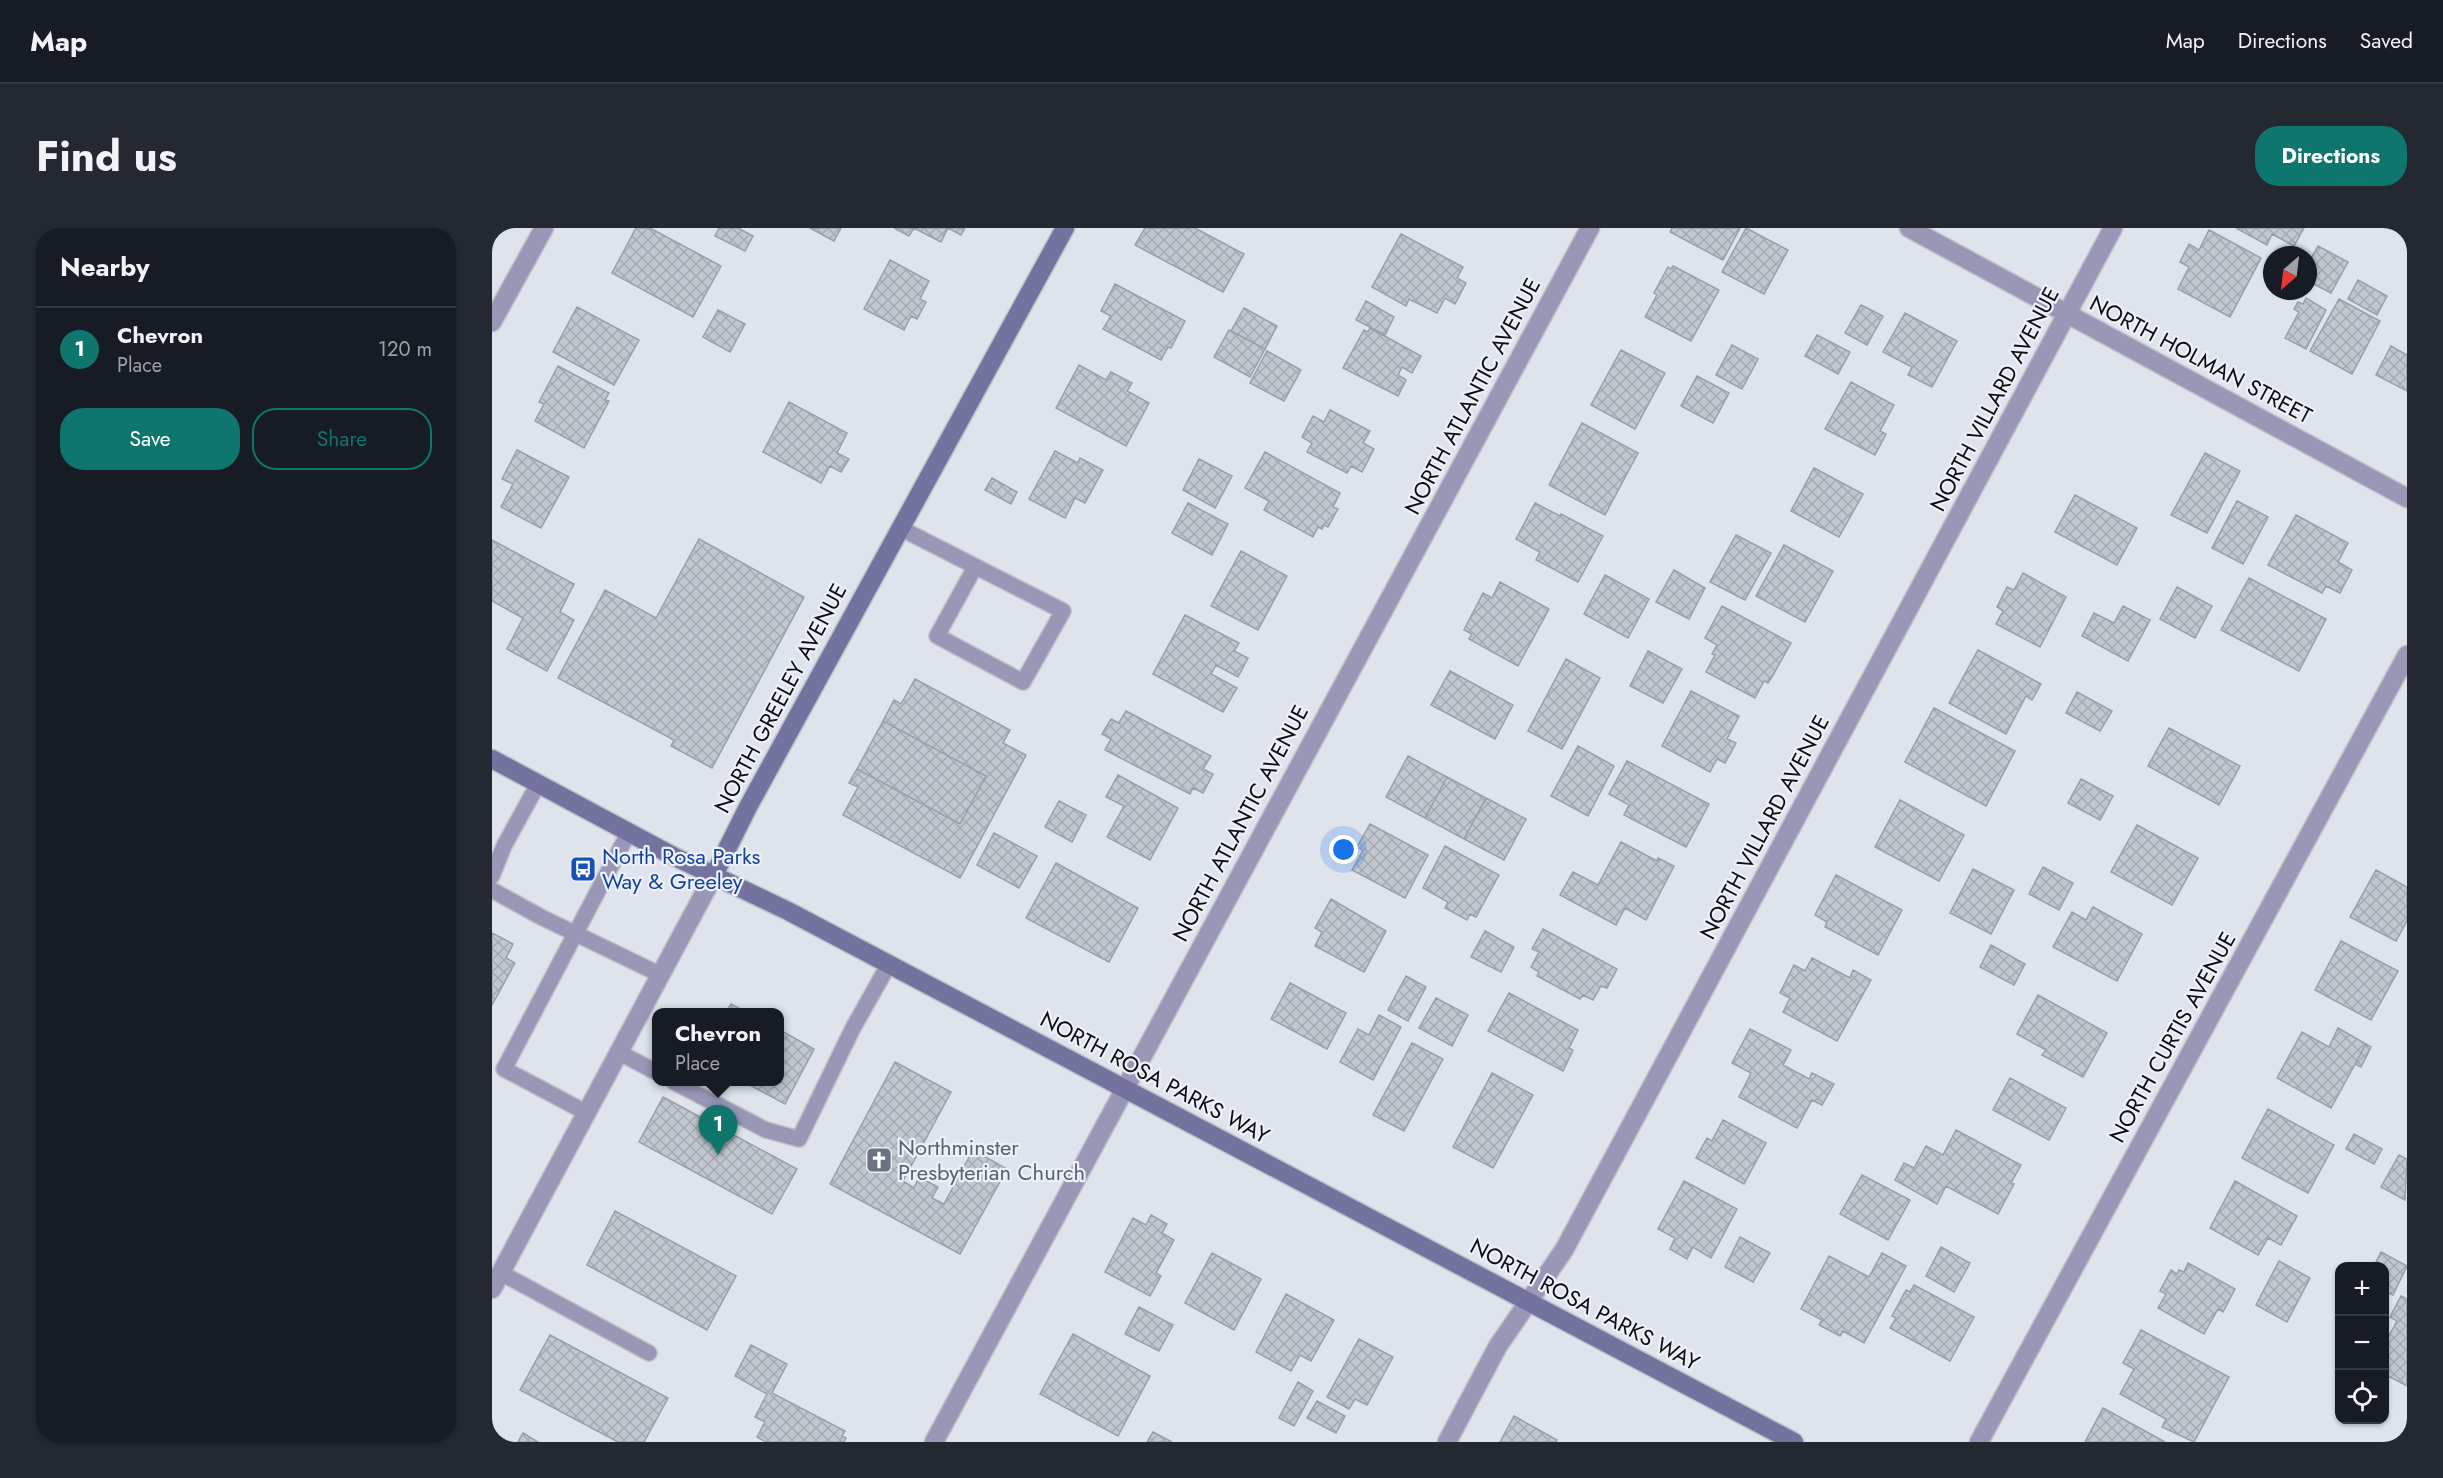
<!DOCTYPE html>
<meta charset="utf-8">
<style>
body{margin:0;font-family:Jost,sans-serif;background:#242831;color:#f1f3f6}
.controls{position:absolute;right:18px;bottom:18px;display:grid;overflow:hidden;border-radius:12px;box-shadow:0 2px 4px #0004}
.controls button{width:54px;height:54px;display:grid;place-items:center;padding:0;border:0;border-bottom:2px solid #363941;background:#171b24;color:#f1f3f6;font:30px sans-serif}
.compass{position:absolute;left:1771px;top:18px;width:54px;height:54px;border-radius:50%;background:#171b24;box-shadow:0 2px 4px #0004;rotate:208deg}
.you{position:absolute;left:852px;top:622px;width:21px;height:21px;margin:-15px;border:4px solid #fff;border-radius:50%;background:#1a73e8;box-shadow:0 0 0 9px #1a73e833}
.badge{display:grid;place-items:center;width:39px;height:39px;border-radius:50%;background:#0f766e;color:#fff;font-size:20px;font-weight:700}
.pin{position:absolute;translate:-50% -50px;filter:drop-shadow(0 2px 3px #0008)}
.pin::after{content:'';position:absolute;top:32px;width:21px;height:18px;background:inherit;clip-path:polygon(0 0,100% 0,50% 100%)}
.popup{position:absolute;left:160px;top:780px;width:132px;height:78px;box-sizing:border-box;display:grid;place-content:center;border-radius:12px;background:#171b24;filter:drop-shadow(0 2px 4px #0005);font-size:20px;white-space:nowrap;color:#9ea1a6}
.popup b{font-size:22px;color:#f1f3f6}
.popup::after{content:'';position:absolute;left:50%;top:100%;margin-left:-12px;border:12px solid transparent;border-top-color:#171b24}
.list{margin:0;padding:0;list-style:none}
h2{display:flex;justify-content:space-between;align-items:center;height:78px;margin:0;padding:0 24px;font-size:26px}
h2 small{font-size:20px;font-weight:400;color:#9ea1a6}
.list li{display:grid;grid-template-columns:39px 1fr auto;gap:18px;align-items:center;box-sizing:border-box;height:84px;padding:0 24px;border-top:2px solid #363941}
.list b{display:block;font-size:22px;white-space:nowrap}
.list p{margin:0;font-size:20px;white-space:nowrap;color:#9ea1a6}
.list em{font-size:20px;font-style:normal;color:#9ea1a6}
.actions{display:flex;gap:12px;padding:18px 24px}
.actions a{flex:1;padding:14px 0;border:2px solid #0f766e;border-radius:24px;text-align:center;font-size:21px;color:#0f766e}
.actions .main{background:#0f766e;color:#fff}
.icon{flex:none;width:33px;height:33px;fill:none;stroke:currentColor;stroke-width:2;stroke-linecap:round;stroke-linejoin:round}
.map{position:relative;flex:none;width:1915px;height:1214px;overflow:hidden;border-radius:24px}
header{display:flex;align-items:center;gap:36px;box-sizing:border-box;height:84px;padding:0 30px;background:#171b24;border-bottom:2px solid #363941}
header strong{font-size:28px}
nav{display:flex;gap:33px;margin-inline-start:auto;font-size:21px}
.intro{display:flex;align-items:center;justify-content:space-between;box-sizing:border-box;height:144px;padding:0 36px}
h1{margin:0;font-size:42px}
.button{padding:15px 27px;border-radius:24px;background:#0f766e;color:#fff;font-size:21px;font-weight:700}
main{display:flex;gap:36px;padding:0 36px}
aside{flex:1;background:#171b24;border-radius:24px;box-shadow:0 2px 4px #0004}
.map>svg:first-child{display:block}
</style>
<header>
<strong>Map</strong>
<nav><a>Map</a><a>Directions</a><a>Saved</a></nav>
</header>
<div class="intro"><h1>Find us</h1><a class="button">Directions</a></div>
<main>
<aside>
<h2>Nearby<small></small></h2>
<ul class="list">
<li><span class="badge">1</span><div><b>Chevron</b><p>Place</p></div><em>120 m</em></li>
</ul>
<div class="actions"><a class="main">Save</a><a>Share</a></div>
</aside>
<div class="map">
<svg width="1915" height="1214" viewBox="0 0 1915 1214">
<defs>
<pattern id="building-cross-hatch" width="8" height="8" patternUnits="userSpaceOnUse" patternTransform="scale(1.5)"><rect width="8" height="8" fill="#c2c7cf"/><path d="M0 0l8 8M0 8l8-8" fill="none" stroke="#a5aab1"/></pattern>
</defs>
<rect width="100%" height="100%" fill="#dee3ec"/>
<!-- building -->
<path fill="url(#building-cross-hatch)" stroke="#9a9fa7" stroke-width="1.5" d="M 144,0 L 158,0 L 229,38 L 201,89 L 120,45 Z
M 227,0 L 246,0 L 261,8 L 253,23 L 223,8 Z
M 318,0 L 349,0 L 342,13 Z
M 402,0 L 473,0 L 469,7 L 456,0 L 449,14 L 422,0 L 417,8 Z
M 653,0 L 703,0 L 752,26 L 731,64 L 643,17 Z
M 1180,0 L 1248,0 L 1231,32 L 1178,4 Z
M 1254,0 L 1296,22 L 1272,66 L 1230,44 Z
M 1744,0 L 1812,0 L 1802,18 L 1780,6 L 1775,17 Z
M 1717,2 L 1769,30 L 1738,89 L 1686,61 L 1697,39 L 1688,34 L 1697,16 L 1707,22 Z
M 909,6 L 971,39 L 965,50 L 974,55 L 963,76 L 953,70 L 945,85 L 917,71 L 914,78 L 880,59 Z
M 1826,18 L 1856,34 L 1839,65 L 1816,53 L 1816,36 Z
M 398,32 L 437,53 L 428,71 L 434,74 L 425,91 L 419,88 L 412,102 L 372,81 Z
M 1181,38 L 1227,62 L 1199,113 L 1153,89 L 1165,67 L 1162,65 L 1176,39 L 1179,41 Z
M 1866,52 L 1895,68 L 1885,87 L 1856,71 Z
M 623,56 L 693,93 L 679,120 L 676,119 L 669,132 L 611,101 L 619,88 L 609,83 Z
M 1814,70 L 1834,82 L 1814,121 L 1793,110 L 1807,84 L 1802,81 L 1806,74 L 1811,76 Z
M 1847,71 L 1888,93 L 1860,146 L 1818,123 Z
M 874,73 L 902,89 L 893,107 L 864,92 Z
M 1369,77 L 1391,88 L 1375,117 L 1353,105 Z
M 85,79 L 147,112 L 122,157 L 61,124 Z
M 752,80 L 785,98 L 773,121 L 739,103 Z
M 226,82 L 253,96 L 238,124 L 211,109 Z
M 1413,85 L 1465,113 L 1440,159 L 1416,147 L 1420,139 L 1391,124 Z
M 878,100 L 929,128 L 920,145 L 910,139 L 906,147 L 914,152 L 906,168 L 851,140 L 872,102 L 876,104 Z
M 737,102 L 773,121 L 758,149 L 722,129 Z
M 1325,107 L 1358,124 L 1346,146 L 1313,128 Z
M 1240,117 L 1266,131 L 1250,161 L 1224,147 Z
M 1899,118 L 1915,127 L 1915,163 L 1884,147 Z
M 1129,122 L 1173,145 L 1143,201 L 1099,177 Z
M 775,123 L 809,142 L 792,173 L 758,155 Z
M 587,137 L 614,152 L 619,144 L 640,155 L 635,163 L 657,175 L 634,218 L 564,180 Z
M 66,138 L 117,165 L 113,172 L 117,173 L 92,220 L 43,193 L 52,176 L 47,174 Z
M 1205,148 L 1237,165 L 1221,195 L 1189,178 Z
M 1359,154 L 1402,177 L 1388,203 L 1394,206 L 1383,227 L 1333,201 Z
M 297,174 L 355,205 L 345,225 L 357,231 L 349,244 L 338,238 L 329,255 L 271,224 Z
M 838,182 L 878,203 L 871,215 L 882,221 L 870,244 L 859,238 L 855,245 L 815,224 L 820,215 L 810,209 L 821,188 L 832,194 Z
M 1090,195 L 1146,225 L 1113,287 L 1057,257 Z
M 25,222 L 77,249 L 49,300 L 9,279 L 21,256 L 10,251 Z
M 563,223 L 586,235 L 588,230 L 611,242 L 593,275 L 583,270 L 573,290 L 537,271 Z
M 773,224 L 848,265 L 841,279 L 846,281 L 836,299 L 832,297 L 830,301 L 826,299 L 821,309 L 772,282 L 777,273 L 753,260 Z
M 1713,225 L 1748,243 L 1715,305 L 1679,287 Z
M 707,231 L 740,248 L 723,280 L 691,262 Z
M 1322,240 L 1371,266 L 1347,309 L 1299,283 Z
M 500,250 L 525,264 L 519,276 L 493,262 Z
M 1583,267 L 1645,300 L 1625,337 L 1563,304 Z
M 1745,273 L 1776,289 L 1751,336 L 1720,320 Z
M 696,275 L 736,296 L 720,327 L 680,305 Z
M 1043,275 L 1068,288 L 1069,286 L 1111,308 L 1086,354 L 1044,332 L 1048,324 L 1024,311 Z
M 1804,287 L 1856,315 L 1846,334 L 1860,342 L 1848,365 L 1834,358 L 1830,365 L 1776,337 Z
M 1244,307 L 1279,325 L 1253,372 L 1218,354 Z
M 207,311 L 312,369 L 220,540 L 179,518 L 182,512 L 66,450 L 113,362 L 164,390 Z
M 0,312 L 82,356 L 68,384 L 82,392 L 55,443 L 15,421 L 31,390 L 0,373 Z
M 1292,317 L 1341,343 L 1313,394 L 1264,368 Z
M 749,323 L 795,348 L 766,402 L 719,378 Z
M 1182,342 L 1213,360 L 1197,391 L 1164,374 Z
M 1531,345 L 1574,369 L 1548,419 L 1504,396 L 1511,383 L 1505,379 L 1515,359 L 1522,362 Z
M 1113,347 L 1157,371 L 1136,410 L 1092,386 Z
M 1757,350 L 1834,391 L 1807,443 L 1729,402 Z
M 1008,354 L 1057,381 L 1026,438 L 977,411 L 980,406 L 972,402 L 991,365 L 1000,370 Z
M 1685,359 L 1720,378 L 1703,410 L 1668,391 Z
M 1230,378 L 1299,415 L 1281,447 L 1276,455 L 1272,453 L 1263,470 L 1214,444 L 1223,427 L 1220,426 L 1225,417 L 1213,410 Z
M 1631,378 L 1658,392 L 1636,433 L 1590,408 L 1602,385 L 1622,395 Z
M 693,387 L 747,415 L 742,423 L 756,430 L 746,449 L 724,437 L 719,446 L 745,460 L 731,484 L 661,446 Z
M 1486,422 L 1549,456 L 1540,472 L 1534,468 L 1514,506 L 1457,475 Z
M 1156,423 L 1190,441 L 1171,475 L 1138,458 Z
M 1074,431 L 1108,450 L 1070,521 L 1036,503 Z
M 958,443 L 1021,477 L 1003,511 L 939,477 Z
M 423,451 L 518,502 L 511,515 L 534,527 L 468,650 L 351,587 L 366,559 L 357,555 L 365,541 L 468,596 L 494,548 L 391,493 L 402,472 L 409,476 Z
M 1199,463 L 1247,488 L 1235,511 L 1244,515 L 1233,535 L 1225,531 L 1218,544 L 1170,518 Z
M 1585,464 L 1620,483 L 1608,503 L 1574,485 Z
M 1442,480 L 1523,523 L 1494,578 L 1413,534 Z
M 634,483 L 719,528 L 711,541 L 721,546 L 711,565 L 701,560 L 698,566 L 613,522 L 619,511 L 610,506 L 619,491 L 627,495 Z
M 391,493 L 494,548 L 468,596 L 365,541 Z
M 1677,500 L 1748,538 L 1727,577 L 1656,538 Z
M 1086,518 L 1122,538 L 1096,588 L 1059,568 Z
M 916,528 L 955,549 L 933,590 L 894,569 Z
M 1135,533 L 1217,576 L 1194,619 L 1132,587 L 1137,577 L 1117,566 Z
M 626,547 L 686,580 L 658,632 L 615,609 L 632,578 L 614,569 Z
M 955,549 L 994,570 L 972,611 L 933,590 Z
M 1589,551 L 1621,568 L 1608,592 L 1576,575 Z
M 994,570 L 1034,591 L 1012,632 L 972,611 Z
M 1408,572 L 1472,607 L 1447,653 L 1383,619 Z
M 567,573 L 594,587 L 580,614 L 553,599 Z
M 878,596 L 936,627 L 913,670 L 860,642 L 871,622 L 865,619 Z
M 1645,597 L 1706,630 L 1680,677 L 1619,644 Z
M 502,605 L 545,628 L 527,660 L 485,637 Z
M 1129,614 L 1165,633 L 1166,630 L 1182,638 L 1154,692 L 1133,680 L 1124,697 L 1068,667 L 1081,644 L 1106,657 Z
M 953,618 L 1007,647 L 984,689 L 978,686 L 975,692 L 953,680 L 956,674 L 931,660 Z
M 564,635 L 646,680 L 617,734 L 534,690 Z
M 1551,639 L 1581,655 L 1567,682 L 1537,666 Z
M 1481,641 L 1522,662 L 1499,706 L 1458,685 Z
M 1884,642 L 1915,659 L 1915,693 L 1904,713 L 1858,689 Z
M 1344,647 L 1410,682 L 1386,727 L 1333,699 L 1335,694 L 1323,687 Z
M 839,671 L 894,703 L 872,744 L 823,718 L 830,704 L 823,700 Z
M 1601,679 L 1650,706 L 1625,753 L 1561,719 L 1580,684 L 1594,692 Z
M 1051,701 L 1125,741 L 1115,760 L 1109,758 L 1101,772 L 1091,767 L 1088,771 L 1045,748 L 1047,744 L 1039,739 L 1047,724 L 1040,721 Z
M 993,703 L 1022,719 L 1009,744 L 979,729 Z
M 0,705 L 21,716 L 14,730 L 23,735 L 0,777 Z
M 1849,713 L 1906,743 L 1879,792 L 1823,762 Z
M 1499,717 L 1533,736 L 1522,757 L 1488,739 Z
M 1320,730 L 1358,750 L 1361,742 L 1379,752 L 1345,813 L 1291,784 L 1298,770 L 1288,765 L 1302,737 L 1313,743 Z
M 914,748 L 934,759 L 916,793 L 896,782 Z
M 798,755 L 854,785 L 835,821 L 779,791 Z
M 1017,765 L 1086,802 L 1077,820 L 1081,822 L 1071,843 L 996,803 Z
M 1546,767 L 1615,805 L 1591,849 L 1550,827 L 1554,822 L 1525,806 Z
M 944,770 L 976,787 L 960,818 L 927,800 Z
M 239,776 L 254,784 L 234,784 Z
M 887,787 L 909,799 L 881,852 L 848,834 L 866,801 L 877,807 Z
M 1846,800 L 1874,816 L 1839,880 L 1785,850 L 1810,804 L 1837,819 Z
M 1258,801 L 1299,822 L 1291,837 L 1317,851 L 1320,845 L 1342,856 L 1330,877 L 1320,872 L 1305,900 L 1247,869 L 1259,845 L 1240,835 Z
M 288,802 L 322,821 L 293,876 L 252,854 L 288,854 Z
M 920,815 L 951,831 L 912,903 L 881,887 Z
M 1874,816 L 1879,819 L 1869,839 L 1863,836 Z
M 403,834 L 459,864 L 411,953 L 422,960 L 427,949 L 446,959 L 440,970 L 452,976 L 481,922 L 515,941 L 468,1026 L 338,956 Z
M 1000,845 L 1041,867 L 1001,940 L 961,919 Z
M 1518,850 L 1574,880 L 1557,912 L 1501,882 Z
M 171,869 L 305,941 L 280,986 L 147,914 Z
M 1776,881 L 1842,917 L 1816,965 L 1750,930 Z
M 1231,892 L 1274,915 L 1252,956 L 1204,930 L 1215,910 L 1220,913 Z
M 1464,902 L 1529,937 L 1519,955 L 1522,956 L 1506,986 L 1454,958 L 1445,976 L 1403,952 L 1412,935 L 1422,940 L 1434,918 L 1451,927 Z
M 1862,906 L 1890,921 L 1882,936 L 1854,921 Z
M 1907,927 L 1915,931 L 1913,972 L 1889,959 Z
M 1370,947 L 1418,972 L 1396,1012 L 1348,986 Z
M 1192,953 L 1245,981 L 1219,1030 L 1201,1019 L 1195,1031 L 1178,1021 L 1183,1010 L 1166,1001 Z
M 1743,953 L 1805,988 L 1789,1017 L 1776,1010 L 1766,1027 L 1718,1000 Z
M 123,983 L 244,1048 L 215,1102 L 95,1037 Z
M 659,987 L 675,996 L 670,1005 L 682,1012 L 664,1045 L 669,1048 L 658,1068 L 613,1044 L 641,990 L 654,997 Z
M 1248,1009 L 1278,1025 L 1261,1054 L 1233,1039 Z
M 1449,1019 L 1478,1035 L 1462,1064 L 1434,1048 Z
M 1889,1024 L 1915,1038 L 1901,1067 L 1892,1063 L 1892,1038 L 1882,1038 Z
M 720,1025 L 769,1051 L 742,1102 L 693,1075 Z
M 1390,1025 L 1414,1038 L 1372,1115 L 1351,1103 L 1348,1108 L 1327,1097 L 1330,1092 L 1309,1081 L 1337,1028 L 1377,1049 Z
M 1787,1033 L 1818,1050 L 1795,1094 L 1764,1077 Z
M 1696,1035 L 1743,1061 L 1731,1084 L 1726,1081 L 1712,1106 L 1666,1080 L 1674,1066 L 1668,1063 L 1679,1042 L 1685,1046 L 1687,1042 L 1692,1044 Z
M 1422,1057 L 1482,1089 L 1458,1133 L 1398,1100 L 1404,1090 L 1400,1088 L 1414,1062 L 1418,1064 Z
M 794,1066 L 842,1092 L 819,1133 L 808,1127 L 799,1143 L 764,1124 Z
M 1909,1068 L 1915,1071 L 1915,1158 L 1892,1146 L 1892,1117 L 1905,1093 L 1898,1089 Z
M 647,1079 L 681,1097 L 667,1123 L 633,1106 Z
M 1649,1102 L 1737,1149 L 1702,1214 L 1670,1199 L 1674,1191 L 1628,1166 L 1642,1141 L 1631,1135 Z
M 581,1106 L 658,1148 L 626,1208 L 548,1166 Z
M 58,1107 L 176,1170 L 152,1214 L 126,1214 L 28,1162 Z
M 867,1111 L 901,1129 L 875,1177 L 863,1171 L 857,1181 L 835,1169 Z
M 259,1117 L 295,1136 L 280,1165 L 353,1203 L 350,1208 L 354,1210 L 352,1214 L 274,1214 L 265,1209 L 273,1194 L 263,1189 L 275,1166 L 243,1148 Z
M 806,1154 L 821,1163 L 802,1198 L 787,1190 Z
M 825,1173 L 853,1188 L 844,1205 L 815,1190 Z
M 1611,1180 L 1673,1214 L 1593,1214 Z
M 1022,1188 L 1065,1212 L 1064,1214 L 1008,1214 Z
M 661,1204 L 680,1214 L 655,1214 Z
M 31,1205 L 46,1214 L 26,1214 Z"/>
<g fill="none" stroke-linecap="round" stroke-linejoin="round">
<defs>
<path id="service" d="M 408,300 L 571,383 L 531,454 L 445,408 L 483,339
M 0,648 L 12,618 L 46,556
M 0,662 L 49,689 L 169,747
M 128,825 L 164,844
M 182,854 L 274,902 L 307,911 L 361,800 L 397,736
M 95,885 L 12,841 L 137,604
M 9,1045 L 157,1125"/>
<path id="minor" d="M 1417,0 L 1915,270
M 0,94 L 52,0
M 442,1214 L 1098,0
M 955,1214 L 1006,1118 L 1072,1022 L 1621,0
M 1487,1214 L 1915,427"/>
<path id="tertiary" d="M 0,1061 L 222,647"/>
<path id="secondary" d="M 0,531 L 181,628 L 296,683 L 1302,1214
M 222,647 L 256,579 L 573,0"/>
</defs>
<!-- service casing -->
<use href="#service" stroke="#bcc1c9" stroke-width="18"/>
<!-- minor casing -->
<use href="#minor" stroke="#bcc1c9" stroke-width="21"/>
<!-- tertiary casing -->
<use href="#tertiary" stroke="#bcc1c9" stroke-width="21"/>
<!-- secondary casing -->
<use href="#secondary" stroke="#bcc1c9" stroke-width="21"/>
<!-- service -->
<use href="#service" stroke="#9897b6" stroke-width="15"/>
<!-- minor -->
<use href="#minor" stroke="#9897b6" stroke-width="18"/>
<!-- tertiary -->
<use href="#tertiary" stroke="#9897b6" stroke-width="18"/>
<!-- secondary -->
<use href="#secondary" stroke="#74729f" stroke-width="18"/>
</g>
<!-- icons -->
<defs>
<symbol id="bus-square" viewBox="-11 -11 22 22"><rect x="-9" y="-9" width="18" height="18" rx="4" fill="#1a4fb4" stroke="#ebf0f9"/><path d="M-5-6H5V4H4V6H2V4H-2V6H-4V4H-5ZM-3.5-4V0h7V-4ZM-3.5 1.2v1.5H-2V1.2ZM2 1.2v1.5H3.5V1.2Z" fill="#fff"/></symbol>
<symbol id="church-square" viewBox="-11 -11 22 22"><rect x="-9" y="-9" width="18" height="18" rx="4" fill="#6b7280" stroke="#ebf0f9"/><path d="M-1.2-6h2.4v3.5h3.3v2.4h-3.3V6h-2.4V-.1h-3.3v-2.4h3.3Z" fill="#fff"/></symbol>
</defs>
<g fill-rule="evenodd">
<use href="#bus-square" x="76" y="626" width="30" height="30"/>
<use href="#church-square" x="372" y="917" width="30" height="30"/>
</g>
<g text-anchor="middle" stroke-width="4.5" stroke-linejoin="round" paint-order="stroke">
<!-- street labels -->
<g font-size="22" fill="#0b0d10" stroke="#ebf0f9">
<text transform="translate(1709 131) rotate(28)" y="8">NORTH HOLMAN STREET</text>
<text transform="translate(980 168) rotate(-62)" y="8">NORTH ATLANTIC AVENUE</text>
<text transform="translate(1502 171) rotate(-62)" y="8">NORTH VILLARD AVENUE</text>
<text transform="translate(288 470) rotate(-62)" y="8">NORTH GREELEY AVENUE</text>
<text transform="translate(748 595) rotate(-62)" y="8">NORTH ATLANTIC AVENUE</text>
<text transform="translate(1272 599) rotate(-62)" y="8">NORTH VILLARD AVENUE</text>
<text transform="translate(1680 809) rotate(-61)" y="8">NORTH CURTIS AVENUE</text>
<text transform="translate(663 849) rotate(28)" y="8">NORTH ROSA PARKS WAY</text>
<text transform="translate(1093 1076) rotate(28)" y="8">NORTH ROSA PARKS WAY</text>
</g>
<!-- transit labels -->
<g font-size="22" fill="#164399" stroke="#ebf0f9" text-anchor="start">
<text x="110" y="636">North Rosa Parks<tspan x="110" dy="25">Way &amp; Greeley</tspan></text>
</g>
<!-- worship labels -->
<g font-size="22" fill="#5b616d" stroke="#ebf0f9" text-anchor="start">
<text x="406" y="927">Northminster<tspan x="406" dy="25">Presbyterian Church</tspan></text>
</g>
</g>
</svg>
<div class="controls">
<button>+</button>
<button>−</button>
<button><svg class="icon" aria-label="locate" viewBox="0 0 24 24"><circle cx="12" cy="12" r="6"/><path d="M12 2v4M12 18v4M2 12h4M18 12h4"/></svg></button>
</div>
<svg class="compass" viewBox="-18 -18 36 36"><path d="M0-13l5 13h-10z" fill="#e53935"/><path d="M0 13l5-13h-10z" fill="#9ea1a6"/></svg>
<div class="you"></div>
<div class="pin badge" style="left:226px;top:927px">1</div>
<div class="popup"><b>Chevron</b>Place</div>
</div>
</main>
